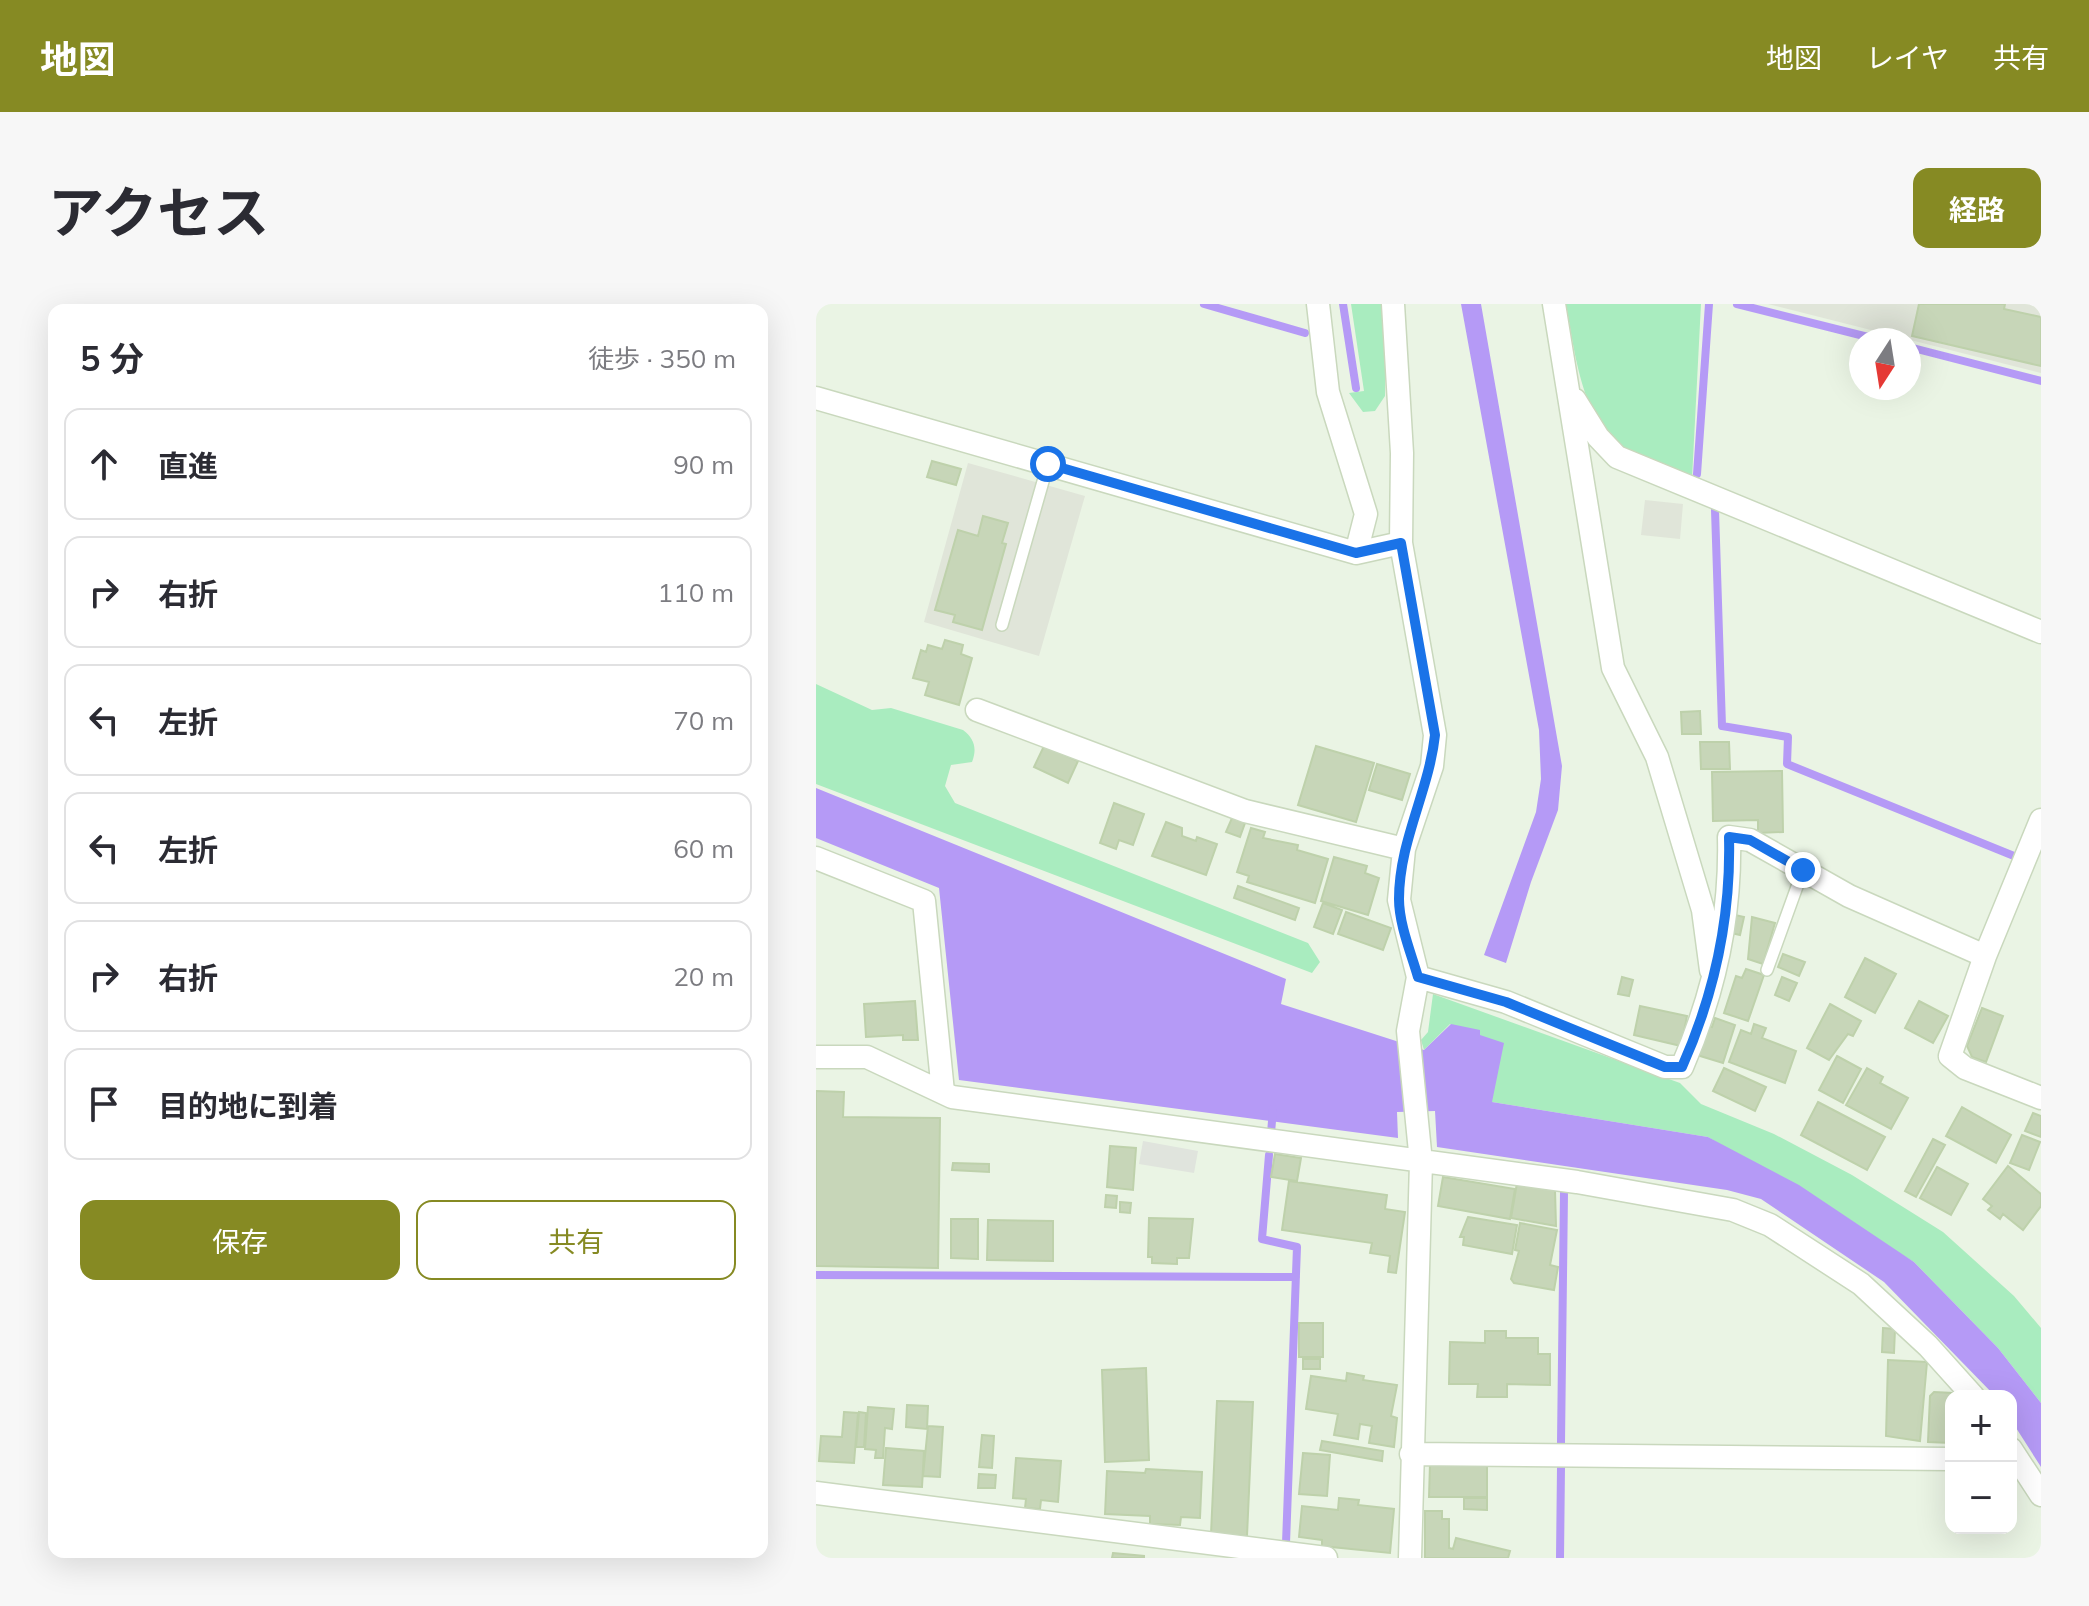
<!DOCTYPE html>
<html lang="ja">
<meta charset="utf-8">
<style>
body{margin:0;font-family:Mulish,"Noto Sans JP",sans-serif;background:#f7f7f7;color:#2b2b33}
.controls{position:absolute;right:24px;bottom:24px;display:grid;overflow:hidden;border-radius:16px;box-shadow:0 8px 32px #0002}
.controls button{width:72px;height:72px;display:grid;place-items:center;padding:0;border:0;border-bottom:2px solid #e1e1e2;background:#fff;color:#2b2b33;font:40px sans-serif}
.compass{position:absolute;left:1033px;top:24px;width:72px;height:72px;border-radius:50%;background:#fff;box-shadow:0 8px 32px #0002;rotate:192deg}
.stop{position:absolute;width:24px;height:24px;margin:-18px;border:6px solid #1a73e8;border-radius:50%;background:#fff}
.stop.end{background:#1a73e8;border-color:#fff;box-shadow:0 2px 8px #0008}
.list{margin:0;padding:0;list-style:none}
h2{display:flex;justify-content:space-between;align-items:center;height:104px;margin:0;padding:0 32px;font-size:34px}
h2 small{font-size:26px;font-weight:400;color:#7c7c81}
.list li{display:grid;grid-template-columns:52px 1fr auto;gap:24px;align-items:center;box-sizing:border-box;height:112px;margin:0 16px 16px;padding:0 16px;border:2px solid #e1e1e2;border-radius:16px}
.list b{display:block;font-size:30px;white-space:nowrap}
.list em{font-size:26px;font-style:normal;color:#7c7c81}
.actions{display:flex;gap:16px;padding:24px 32px}
.actions a{flex:1;padding:18px 0;border:2px solid #868a23;border-radius:16px;text-align:center;font-size:28px;color:#868a23}
.actions .main{background:#868a23;color:#fff}
.icon{flex:none;width:44px;height:44px;fill:none;stroke:currentColor;stroke-width:2;stroke-linecap:round;stroke-linejoin:round}
.map{position:relative;flex:none;width:1225px;height:1254px;overflow:hidden;border-radius:16px}
header{display:flex;align-items:center;gap:48px;box-sizing:border-box;height:112px;padding:0 40px;background:#868a23;color:#fff}
header strong{font-size:38px}
nav{display:flex;gap:44px;margin-inline-start:auto;font-size:28px}
.intro{display:flex;align-items:center;justify-content:space-between;box-sizing:border-box;height:192px;padding:0 48px}
h1{margin:0;font-size:56px}
.button{padding:20px 36px;border-radius:16px;background:#868a23;color:#fff;font-size:28px;font-weight:700}
main{display:flex;gap:48px;padding:0 48px}
aside{flex:1;background:#fff;border-radius:16px;box-shadow:0 8px 32px #0002}
.map>svg:first-child{display:block}
</style>
<header>
<strong>地図</strong>
<nav><a>地図</a><a>レイヤ</a><a>共有</a></nav>
</header>
<div class="intro"><h1>アクセス</h1><a class="button">経路</a></div>
<main>
<aside>
<h2>5 分<small>徒歩 · 350 m</small></h2>
<ul class="list">
<li><svg class="icon" aria-label="ahead" viewBox="0 0 24 24"><path d="M12 20V5M6 11l6-6 6 6"/></svg><div><b>直進</b></div><em>90 m</em></li>
<li><svg class="icon" aria-label="right" viewBox="0 0 24 24"><path d="M7 20v-9h11M14 6l5 5-5 5"/></svg><div><b>右折</b></div><em>110 m</em></li>
<li><svg class="icon" aria-label="left" viewBox="0 0 24 24"><path d="M17 20v-9H6M10 6l-5 5 5 5"/></svg><div><b>左折</b></div><em>70 m</em></li>
<li><svg class="icon" aria-label="left" viewBox="0 0 24 24"><path d="M17 20v-9H6M10 6l-5 5 5 5"/></svg><div><b>左折</b></div><em>60 m</em></li>
<li><svg class="icon" aria-label="right" viewBox="0 0 24 24"><path d="M7 20v-9h11M14 6l5 5-5 5"/></svg><div><b>右折</b></div><em>20 m</em></li>
<li><svg class="icon" aria-label="arrive" viewBox="0 0 24 24"><path d="M6 21V4h12l-3 4 3 4H6"/></svg><div><b>目的地に到着</b></div></li>
</ul>
<div class="actions"><a class="main">保存</a><a>共有</a></div>
</aside>
<div class="map">
<svg width="1225" height="1254" viewBox="0 0 1225 1254">
<rect width="100%" height="100%" fill="#eaf4e4"/>
<!-- industrial -->
<path fill="#e0e5d9" d="M 952,0 L 1225,0 L 1225,69 Z
M 152,159 L 269,192 L 223,352 L 108,318 Z
M 829,196 L 867,200 L 864,235 L 825,231 Z"/>
<!-- green -->
<path fill="#a9ecbf" d="M 535,0 L 570,0 L 569,92 L 559,107 L 547,108 L 533,89 L 548,87 Z
M 750,0 L 885,0 L 876,175 C 856,167 830,161 812,150 C 766,121 759,49 750,0 Z
M 0,380 L 56,406 L 75,404 L 147,426 C 159,435 161,445 156,458 L 135,461 L 129,482 L 139,499 L 492,639 L 504,658 L 496,669 L 0,480 Z
M 617,690 L 864,779 L 885,800 L 958,830 L 1036,871 L 1127,928 L 1198,992 L 1225,1024 L 1225,1099 L 1182,1044 L 1098,958 L 892,833 L 676,798 L 663,731 L 634,720 L 608,746 L 605,736 L 612,728 Z"/>
<!-- parking -->
<path fill="#e0e4dd" d="M 327,837 L 382,847 L 378,869 L 323,860 Z"/>
<!-- water -->
<path fill="#b59af6" d="M 645,0 L 665,0 L 746,462 L 742,506 L 715,578 L 690,659 L 668,651 L 720,508 L 725,475 L 723,426 Z
M 0,484 L 470,675 L 465,700 L 608,746 L 635,720 L 664,726 L 664,731 L 688,739 L 676,798 L 892,833 L 983,881 L 1098,958 L 1182,1044 L 1225,1099 L 1225,1163 L 1195,1116 L 1195,1092 L 1179,1092 L 1068,978 L 945,895 L 911,886 L 621,843 L 619,807 L 581,808 L 582,834 L 143,776 L 123,584 L 0,534 Z"/>
<g fill="none" stroke-linecap="round" stroke-linejoin="round">
<!-- stream -->
<path stroke="#b59af6" stroke-width="8" d="M 388,0 L 489,29
M 527,0 L 540,84
M 921,0 L 1064,36
M 1093,43 L 1225,77
M 881,170 L 893,0
M 899,206 L 906,422 L 972,433 L 971,460 L 1198,552
M 455,829 L 457,805
M 453,851 L 446,935 L 481,943 L 470,1239
M 0,971 L 480,973
M 745,1139 L 748,888
M 744,1254 L 745,1163"/>
</g>
<!-- building -->
<path fill="#c7d6b8" stroke="#bed1ab" stroke-width="2" d="M 1103,0 L 1189,0 L 1188,5 L 1225,13 L 1225,62 L 1096,32 Z
M 116,157 L 145,165 L 140,181 L 111,173 Z
M 167,212 L 192,219 L 186,239 L 190,240 L 166,326 L 137,318 L 139,311 L 119,306 L 142,226 L 162,232 Z
M 129,336 L 147,341 L 145,350 L 156,354 L 143,401 L 109,391 L 113,378 L 97,374 L 105,346 L 110,348 L 112,341 L 126,345 Z
M 884,407 L 885,430 L 866,430 L 865,408 Z
M 884,438 L 913,438 L 914,465 L 885,465 Z
M 228,442 L 262,457 L 252,479 L 218,463 Z
M 500,442 L 558,459 L 540,518 L 482,501 Z
M 561,460 L 594,470 L 586,496 L 553,486 Z
M 966,467 L 967,528 L 942,529 L 942,516 L 897,517 L 896,468 Z
M 298,499 L 328,510 L 317,541 L 303,536 L 300,545 L 284,539 Z
M 416,514 L 429,519 L 424,533 L 410,528 Z
M 350,518 L 366,524 L 366,532 L 380,537 L 381,533 L 401,540 L 390,571 L 336,552 Z
M 435,524 L 449,528 L 447,534 L 482,541 L 481,546 L 512,555 L 499,599 L 431,578 L 433,572 L 421,568 Z
M 518,553 L 551,562 L 549,569 L 563,574 L 552,611 L 505,597 Z
M 422,582 L 483,604 L 479,616 L 418,594 Z
M 507,599 L 526,606 L 517,630 L 498,623 Z
M 530,608 L 575,624 L 567,646 L 522,630 Z
M 919,611 L 928,613 L 924,631 L 915,629 Z
M 936,613 L 959,619 L 947,660 L 932,655 Z
M 967,650 L 989,658 L 983,672 L 962,663 Z
M 1049,654 L 1080,670 L 1059,709 L 1029,693 Z
M 930,665 L 948,671 L 932,717 L 908,709 L 920,672 L 926,674 Z
M 806,673 L 817,676 L 813,692 L 802,690 Z
M 966,673 L 981,679 L 973,697 L 959,691 Z
M 99,697 L 102,736 L 87,736 L 87,731 L 50,733 L 48,700 Z
M 1103,697 L 1132,712 L 1117,739 L 1089,724 Z
M 1014,700 L 1045,717 L 1037,732 L 1032,730 L 1013,756 L 991,744 Z
M 824,702 L 871,712 L 865,742 L 818,731 Z
M 1166,704 L 1187,712 L 1170,758 L 1156,753 L 1151,742 Z
M 899,714 L 919,721 L 907,759 L 881,751 L 891,722 L 896,723 Z
M 938,720 L 950,724 L 946,734 L 980,747 L 969,779 L 913,758 L 925,726 L 935,730 Z
M 1021,752 L 1045,765 L 1027,799 L 1003,786 Z
M 908,764 L 950,783 L 939,807 L 897,787 Z
M 1051,764 L 1067,773 L 1064,779 L 1092,794 L 1075,825 L 1030,801 Z
M 0,787 L 28,788 L 27,813 L 124,814 L 122,964 L 0,962 Z
M 1002,798 L 1069,833 L 1051,866 L 985,831 Z
M 1146,803 L 1195,831 L 1180,859 L 1130,832 Z
M 1217,809 L 1225,812 L 1225,833 L 1209,827 Z
M 1206,831 L 1224,838 L 1213,866 L 1194,859 Z
M 1117,835 L 1129,841 L 1100,893 L 1089,887 Z
M 294,842 L 320,844 L 317,886 L 291,883 Z
M 459,850 L 485,854 L 481,877 L 455,873 Z
M 137,859 L 173,860 L 173,868 L 136,866 Z
M 1192,862 L 1225,890 L 1225,902 L 1207,926 L 1187,910 L 1184,915 L 1172,906 L 1176,902 L 1167,895 Z
M 1121,863 L 1152,880 L 1135,911 L 1104,894 Z
M 627,873 L 699,885 L 694,915 L 622,902 Z
M 473,877 L 571,891 L 569,905 L 589,908 L 580,969 L 572,968 L 574,952 L 554,949 L 556,939 L 466,926 Z
M 701,879 L 739,886 L 740,922 L 695,914 Z
M 290,891 L 301,892 L 300,904 L 289,903 Z
M 304,898 L 315,899 L 314,909 L 304,908 Z
M 652,913 L 701,921 L 696,950 L 647,941 L 648,933 L 644,933 Z
M 333,914 L 377,915 L 373,954 L 361,954 L 361,960 L 336,959 L 336,953 L 332,953 Z
M 135,915 L 162,915 L 162,955 L 135,954 Z
M 172,916 L 237,917 L 237,957 L 171,956 Z
M 704,919 L 741,926 L 734,961 L 742,963 L 738,986 L 698,979 L 695,975 L 703,947 L 699,946 Z
M 483,1019 L 507,1019 L 507,1053 L 483,1053 Z
M 1067,1024 L 1079,1025 L 1078,1049 L 1066,1048 Z
M 669,1027 L 690,1027 L 690,1034 L 722,1034 L 722,1050 L 734,1050 L 734,1081 L 691,1080 L 691,1093 L 661,1093 L 662,1080 L 633,1080 L 634,1038 L 669,1039 Z
M 487,1055 L 504,1055 L 504,1065 L 487,1065 Z
M 1072,1056 L 1111,1058 L 1104,1137 L 1070,1132 Z
M 330,1064 L 333,1156 L 289,1158 L 286,1066 Z
M 531,1069 L 548,1072 L 547,1076 L 581,1081 L 575,1112 L 581,1114 L 578,1143 L 553,1139 L 556,1122 L 544,1120 L 542,1135 L 518,1131 L 522,1110 L 490,1105 L 495,1072 L 530,1077 Z
M 1118,1088 L 1137,1089 L 1135,1139 L 1112,1138 L 1114,1092 Z
M 401,1097 L 437,1098 L 431,1232 L 395,1230 Z
M 91,1101 L 112,1102 L 111,1125 L 90,1123 Z
M 52,1103 L 78,1105 L 76,1125 L 69,1124 L 67,1154 L 59,1154 L 60,1146 L 49,1145 Z
M 28,1108 L 42,1109 L 38,1159 L 3,1157 L 5,1132 L 26,1133 Z
M 43,1108 L 50,1109 L 48,1143 L 40,1143 Z
M 112,1122 L 127,1123 L 124,1173 L 107,1172 Z
M 166,1131 L 178,1132 L 176,1164 L 163,1163 Z
M 506,1137 L 567,1147 L 566,1157 L 504,1146 Z
M 70,1144 L 108,1147 L 106,1183 L 67,1181 Z
M 487,1149 L 514,1151 L 511,1192 L 483,1190 Z
M 200,1154 L 245,1157 L 242,1198 L 225,1196 L 224,1205 L 209,1204 L 210,1195 L 197,1194 Z
M 614,1160 L 671,1160 L 671,1193 L 613,1193 Z
M 330,1165 L 386,1168 L 384,1214 L 365,1213 L 364,1221 L 334,1220 L 334,1212 L 289,1210 L 291,1167 L 329,1169 Z
M 163,1170 L 180,1171 L 179,1184 L 162,1184 Z
M 523,1194 L 543,1196 L 542,1201 L 578,1205 L 574,1249 L 506,1242 L 506,1236 L 483,1233 L 486,1202 L 522,1206 Z
M 648,1194 L 671,1194 L 671,1206 L 648,1205 Z
M 609,1207 L 626,1207 L 626,1215 L 633,1215 L 633,1244 L 637,1245 L 640,1234 L 694,1247 L 692,1254 L 609,1254 Z
M 297,1249 L 328,1252 L 328,1254 L 296,1254 Z"/>
<g fill="none" stroke-linecap="round" stroke-linejoin="round">
<defs>
<path id="service" d="M 186,321 L 232,160
M 951,666 L 987,566"/>
<path id="minor" d="M 502,0 L 512,88 L 550,210 L 540,249
M 577,0 L 586,149 L 585,239 L 619,431 L 616,462 L 588,545 L 583,596 L 602,673 L 592,727 L 605,858 L 594,1254
M 738,0 L 797,364 L 841,453 L 887,606 L 895,666
M 0,94 L 540,249 L 585,239
M 759,96 L 782,133 L 801,153 L 1225,328
M 161,406 L 429,507 L 588,545
M 1225,516 L 1169,652 L 1134,752 L 1149,764 L 1225,794
M 0,554 L 108,597 L 127,788
M 602,673 L 690,698 L 849,763 L 866,763 C 898,690 915,612 913,533 L 934,536 L 1033,592 L 1169,652
M 0,753 L 51,753 L 136,793 L 761,878 L 917,906 L 954,921 L 1045,980 L 1112,1042 L 1157,1092
M 1195,1145 L 1225,1191
M 595,1150 L 1135,1155
M 0,1189 L 510,1254"/>
</defs>
<!-- service casing -->
<use href="#service" stroke="#c9d8bd" stroke-width="14"/>
<!-- minor casing -->
<use href="#minor" stroke="#c9d8bd" stroke-width="25"/>
<!-- service -->
<use href="#service" stroke="#fff" stroke-width="11"/>
<!-- minor -->
<use href="#minor" stroke="#fff" stroke-width="22"/>
</g>
<g fill="none" stroke-linecap="round" stroke-linejoin="round">
<!-- route -->
<path stroke="#1a73e8" stroke-width="10" d="M 232,160 L 540,249 L 585,239 L 619,431 C 613,487 583,537 583,595 C 583,620 595,649 602,673 L 690,698 L 849,763 L 866,763 C 898,691 915,612 913,533 L 934,536 L 987,566"/>
</g>
</svg>
<div class="controls">
<button>+</button>
<button>−</button>
</div>
<svg class="compass" viewBox="-18 -18 36 36"><path d="M0-13l5 13h-10z" fill="#e53935"/><path d="M0 13l5-13h-10z" fill="#7c7c81"/></svg>
<div class="stop" style="left:232px;top:160px"></div>
<div class="stop end" style="left:987px;top:566px"></div>
</div>
</main>
